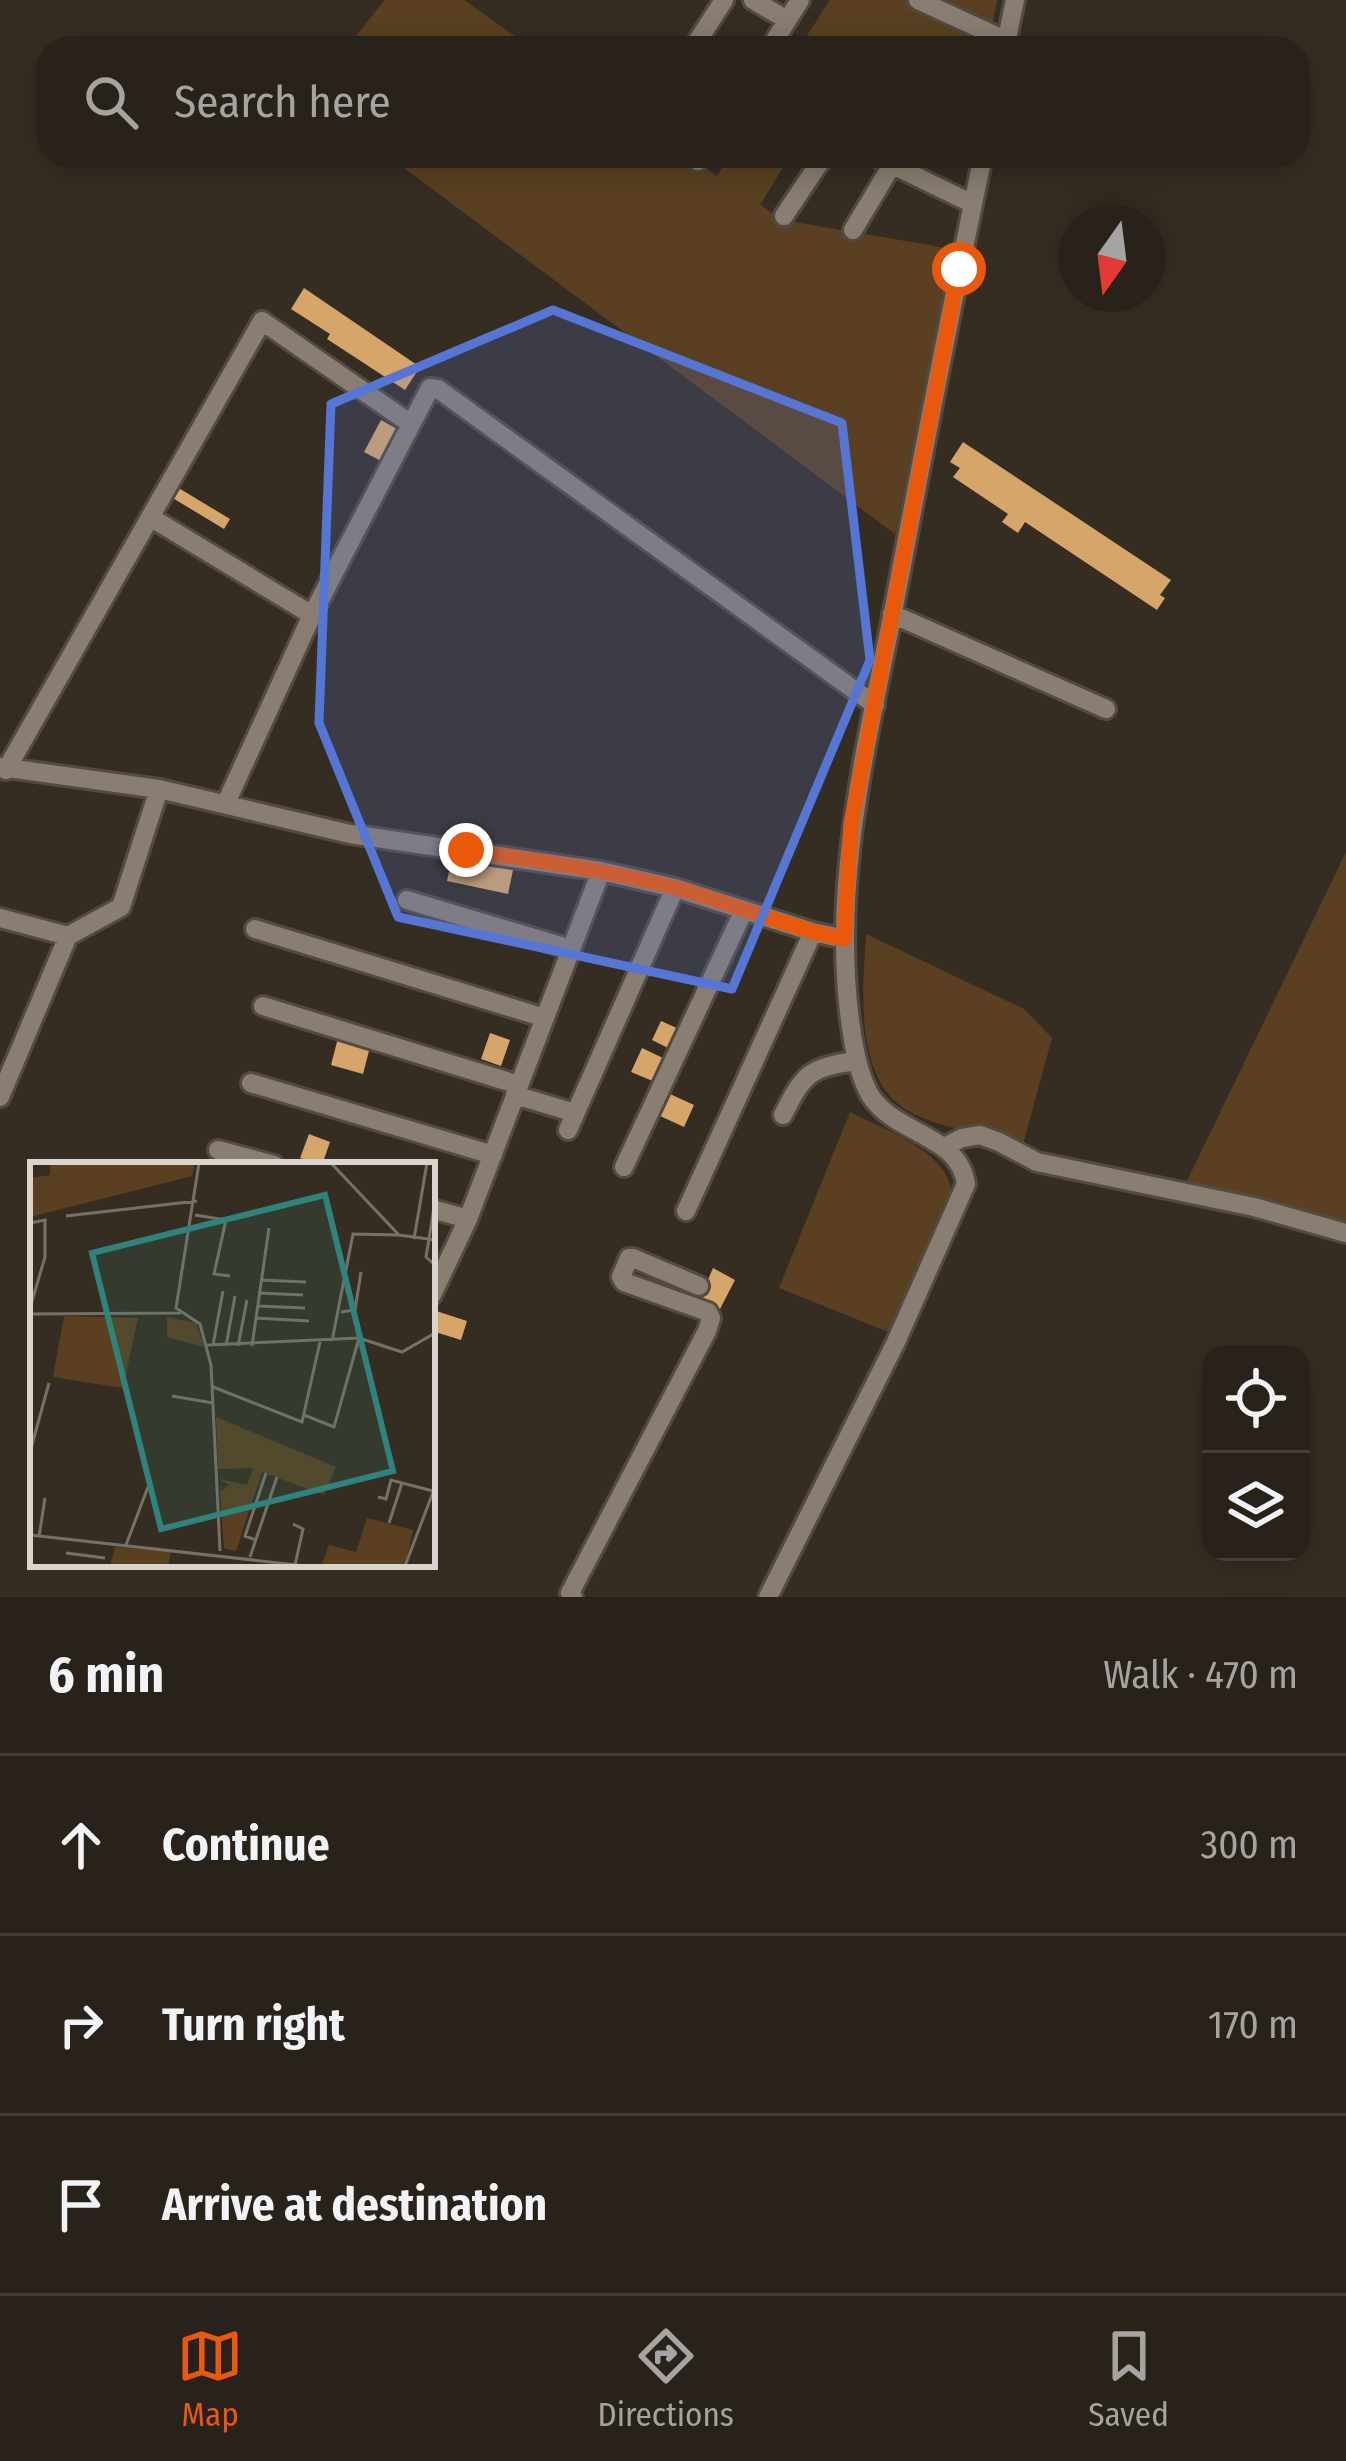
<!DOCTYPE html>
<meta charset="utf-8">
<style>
body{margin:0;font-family:"Fira Sans Condensed",sans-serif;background:#302a23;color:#f1f3f6}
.controls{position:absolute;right:36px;bottom:36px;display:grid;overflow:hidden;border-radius:24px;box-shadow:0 6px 30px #0003}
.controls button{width:108px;height:108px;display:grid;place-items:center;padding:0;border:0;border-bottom:3px solid #443f39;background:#28221a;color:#f1f3f6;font:60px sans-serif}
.compass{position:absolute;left:1058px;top:204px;width:108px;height:108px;border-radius:50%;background:#28221a;box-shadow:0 6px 30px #0003;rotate:194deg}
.stop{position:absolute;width:36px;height:36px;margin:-27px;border:9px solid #ea580c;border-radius:50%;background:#fff}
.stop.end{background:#ea580c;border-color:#fff;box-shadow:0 3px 12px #0008}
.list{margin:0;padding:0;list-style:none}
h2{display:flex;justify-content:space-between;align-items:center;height:156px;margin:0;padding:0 48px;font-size:51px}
h2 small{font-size:39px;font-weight:400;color:#a5a4a2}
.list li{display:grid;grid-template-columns:78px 1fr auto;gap:36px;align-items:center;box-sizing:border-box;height:180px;padding:0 48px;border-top:3px solid #443f39}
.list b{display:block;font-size:45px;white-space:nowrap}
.list em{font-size:39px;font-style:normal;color:#a5a4a2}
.icon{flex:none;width:66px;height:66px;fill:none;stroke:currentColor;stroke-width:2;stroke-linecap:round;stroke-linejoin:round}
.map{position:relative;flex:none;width:1346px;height:1597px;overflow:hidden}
.search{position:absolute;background:#28221a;box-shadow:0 6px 30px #0003;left:36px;right:36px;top:36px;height:132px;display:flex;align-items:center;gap:30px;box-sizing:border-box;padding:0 42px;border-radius:36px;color:#a5a4a2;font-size:45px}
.sheet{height:696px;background:#28221a}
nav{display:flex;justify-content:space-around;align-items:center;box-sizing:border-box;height:168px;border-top:3px solid #443f39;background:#28221a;font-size:33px;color:#a5a4a2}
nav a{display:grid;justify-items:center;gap:6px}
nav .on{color:#ea580c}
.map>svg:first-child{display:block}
</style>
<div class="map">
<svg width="1346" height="1597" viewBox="0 0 1346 1597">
<rect width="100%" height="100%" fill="#362d22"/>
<!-- green -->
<path fill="#5a4020" d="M 385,0 L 464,0 L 532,48 L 346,48 Z
M 830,0 L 997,0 L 988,48 L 799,48 Z
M 388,156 L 688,156 L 717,176 L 730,156 L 790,156 L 760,205 L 783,220 L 952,249 L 895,534 Z
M 1346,852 L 1346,1224 L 1187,1181 Z
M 866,934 L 1024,1009 L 1052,1038 L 1023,1144 C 988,1135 947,1130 914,1114 C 852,1085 863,990 866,934 Z
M 850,1112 C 882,1129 945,1150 951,1189 L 891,1333 L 779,1288 Z"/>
<!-- building -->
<path fill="#d6a56a" d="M 304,288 L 420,367 L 405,390 L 327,339 L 330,334 L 291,309 Z
M 381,420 L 399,430 L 383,462 L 364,452 Z
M 963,442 L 1171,580 L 1160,595 L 1165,598 L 1157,610 L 1025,522 L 1018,533 L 1002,522 L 1008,514 L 953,477 L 960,468 L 950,462 Z
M 172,484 L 230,519 L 224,529 L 166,494 Z
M 452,857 L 513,870 L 508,894 L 447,881 Z
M 661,1021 L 679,1029 L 670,1049 L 652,1040 Z
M 490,1033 L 510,1040 L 501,1066 L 481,1059 Z
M 338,1038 L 370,1047 L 363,1074 L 331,1065 Z
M 642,1048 L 665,1059 L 655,1082 L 631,1072 Z
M 670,1094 L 694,1105 L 684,1127 L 660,1116 Z
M 309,1134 L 330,1142 L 322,1165 L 300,1158 Z
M 713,1268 L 735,1280 L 720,1309 L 700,1298 Z
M 433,1310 L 467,1321 L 461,1340 L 432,1331 Z"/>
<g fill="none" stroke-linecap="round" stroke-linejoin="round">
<defs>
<path id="minor" d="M 753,0 L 787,20
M 918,0 L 1007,41
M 693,48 L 724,0
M 770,48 L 800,0
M 1005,48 L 1015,0
M 874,156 L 973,204
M 698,161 L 701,156
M 784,216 L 824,156
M 853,230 L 892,165
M 150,517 L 312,615
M 892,614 L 1106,709
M 0,767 L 159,789 L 350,834 L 601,871 L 675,888 L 813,932 L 845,939
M 6,770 L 262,321 L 411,424
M 226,803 L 312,615 L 430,388 L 438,389 L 875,705
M 407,900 L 571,949
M 0,918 L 68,936
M 255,929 L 545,1018
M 263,1006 L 519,1085
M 251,1083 L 493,1155
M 515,1095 L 575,1113
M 0,1097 L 68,936 L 121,907 L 159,789
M 783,1115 C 804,1073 810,1067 857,1061
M 568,1130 L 675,888
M 944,1147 L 962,1138 L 980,1135 L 999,1142 L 1037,1162 L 1254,1207 L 1346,1233
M 218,1150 L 274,1165
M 624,1167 L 744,910
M 432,1209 L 468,1219
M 686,1211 L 813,932
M 432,1295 L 468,1219 L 601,871
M 573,1597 L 570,1593 L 707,1331 L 711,1318 L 708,1312 L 624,1282 L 621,1277 L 629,1258 L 633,1258 L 699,1286
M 768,1597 L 896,1342 L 966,1184 C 959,1134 895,1135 870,1095 C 860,1077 855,1054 852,1034 C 829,889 867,744 895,602 C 923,453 952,304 983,156"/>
</defs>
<!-- minor casing -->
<use href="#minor" stroke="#534a42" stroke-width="24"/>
<!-- minor -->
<use href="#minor" stroke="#897e71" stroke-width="18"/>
</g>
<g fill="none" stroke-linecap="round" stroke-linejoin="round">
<!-- route -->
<path stroke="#ea580c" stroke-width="15" d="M 466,850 C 536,861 607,870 676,888 C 733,904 787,927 844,939 L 851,824 L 959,269"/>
</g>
<!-- marked area -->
<path fill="#5676d5" fill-opacity="0.2" stroke="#5676d5" stroke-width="9" stroke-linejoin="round" d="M 553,310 L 842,423 L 870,660 L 732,989 L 398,917 L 319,723 L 331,404 Z"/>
<!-- overview -->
<g transform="translate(30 1162)">
<rect width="405" height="405" fill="#362d22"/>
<path d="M 20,1 L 165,1 L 162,14 L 0,55 L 0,16 L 20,13 ZM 34,154 L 108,156 L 93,226 L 23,215 ZM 137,155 L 166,161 L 174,185 L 137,175 ZM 186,255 L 306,305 L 294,333 L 232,310 L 206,389 L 194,386 L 190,330 L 199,323 L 189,317 L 217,323 L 223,306 L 188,307 ZM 337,356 L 383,368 L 375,404 L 292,402 L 299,383 L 326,390 ZM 85,385 L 141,390 L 138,404 L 80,404 Z" fill="#5a4020"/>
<path fill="none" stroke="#787067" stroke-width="3" d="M 169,1 L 146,146 L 170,162 L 181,203 L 190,389M 301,1 L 369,73 L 399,77 L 396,95 L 405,103M 405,38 L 399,77 L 405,78M 165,53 L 196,58 L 184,112 L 200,114M 36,54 L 167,39M 0,61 L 15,58 L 15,95 L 0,146M 384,77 L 397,1M 230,118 L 276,120M 228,131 L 273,133M 227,144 L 275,146M 311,150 L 325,148 L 331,110M 0,152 L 151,151M 225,156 L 279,159M 302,179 L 323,72 L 369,73M 177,183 L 329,176 L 372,190 L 405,171M 183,183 L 193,129M 196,184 L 205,134M 208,184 L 217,138M 222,184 L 239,66M 183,225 L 272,260 L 290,180M 142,234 L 183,241M 274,253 L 304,265 L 329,176M 0,290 L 19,221M 348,335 L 356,337 L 361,318 L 403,329M 359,361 L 372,321M 263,362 L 273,367 L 265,403M 0,373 L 276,404M 9,375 L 15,336M 226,378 L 215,374 L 236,311M 96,383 L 118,325M 36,391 L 75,396M 220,395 L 247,315M 375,404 L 405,325"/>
<path fill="#2e847c" fill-opacity="0.15" stroke="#2e847c" stroke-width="6" d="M 295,33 L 363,309 L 131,367 L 62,91 Z"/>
<rect width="405" height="405" fill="none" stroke="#dbd4ce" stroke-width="6"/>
</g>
</svg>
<div class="controls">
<button><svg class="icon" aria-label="locate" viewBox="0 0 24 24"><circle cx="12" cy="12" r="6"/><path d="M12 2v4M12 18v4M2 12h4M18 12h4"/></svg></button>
<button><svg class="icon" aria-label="layers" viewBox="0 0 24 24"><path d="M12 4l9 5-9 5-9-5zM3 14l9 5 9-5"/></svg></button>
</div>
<svg class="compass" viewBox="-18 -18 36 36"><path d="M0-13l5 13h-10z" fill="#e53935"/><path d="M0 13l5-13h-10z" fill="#a5a4a2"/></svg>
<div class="stop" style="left:959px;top:269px"></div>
<div class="stop end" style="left:466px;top:850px"></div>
<div class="search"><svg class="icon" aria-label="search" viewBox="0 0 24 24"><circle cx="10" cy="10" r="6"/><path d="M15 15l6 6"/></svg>Search here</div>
</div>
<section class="sheet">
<h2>6 min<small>Walk · 470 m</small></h2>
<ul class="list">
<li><svg class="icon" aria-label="ahead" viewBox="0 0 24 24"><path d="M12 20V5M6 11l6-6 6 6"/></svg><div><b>Continue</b></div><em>300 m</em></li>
<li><svg class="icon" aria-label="right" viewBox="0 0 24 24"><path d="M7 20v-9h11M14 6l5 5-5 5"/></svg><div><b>Turn right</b></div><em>170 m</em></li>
<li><svg class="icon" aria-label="arrive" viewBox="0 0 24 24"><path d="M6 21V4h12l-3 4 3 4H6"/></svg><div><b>Arrive at destination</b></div></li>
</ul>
</section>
<nav>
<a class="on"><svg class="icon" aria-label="map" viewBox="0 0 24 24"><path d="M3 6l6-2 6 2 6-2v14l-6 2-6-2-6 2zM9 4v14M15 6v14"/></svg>Map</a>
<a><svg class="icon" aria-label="directions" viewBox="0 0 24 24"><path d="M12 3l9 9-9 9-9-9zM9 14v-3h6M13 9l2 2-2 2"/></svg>Directions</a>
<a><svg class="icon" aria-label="saved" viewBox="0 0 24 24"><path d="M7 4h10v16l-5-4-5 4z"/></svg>Saved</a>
</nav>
